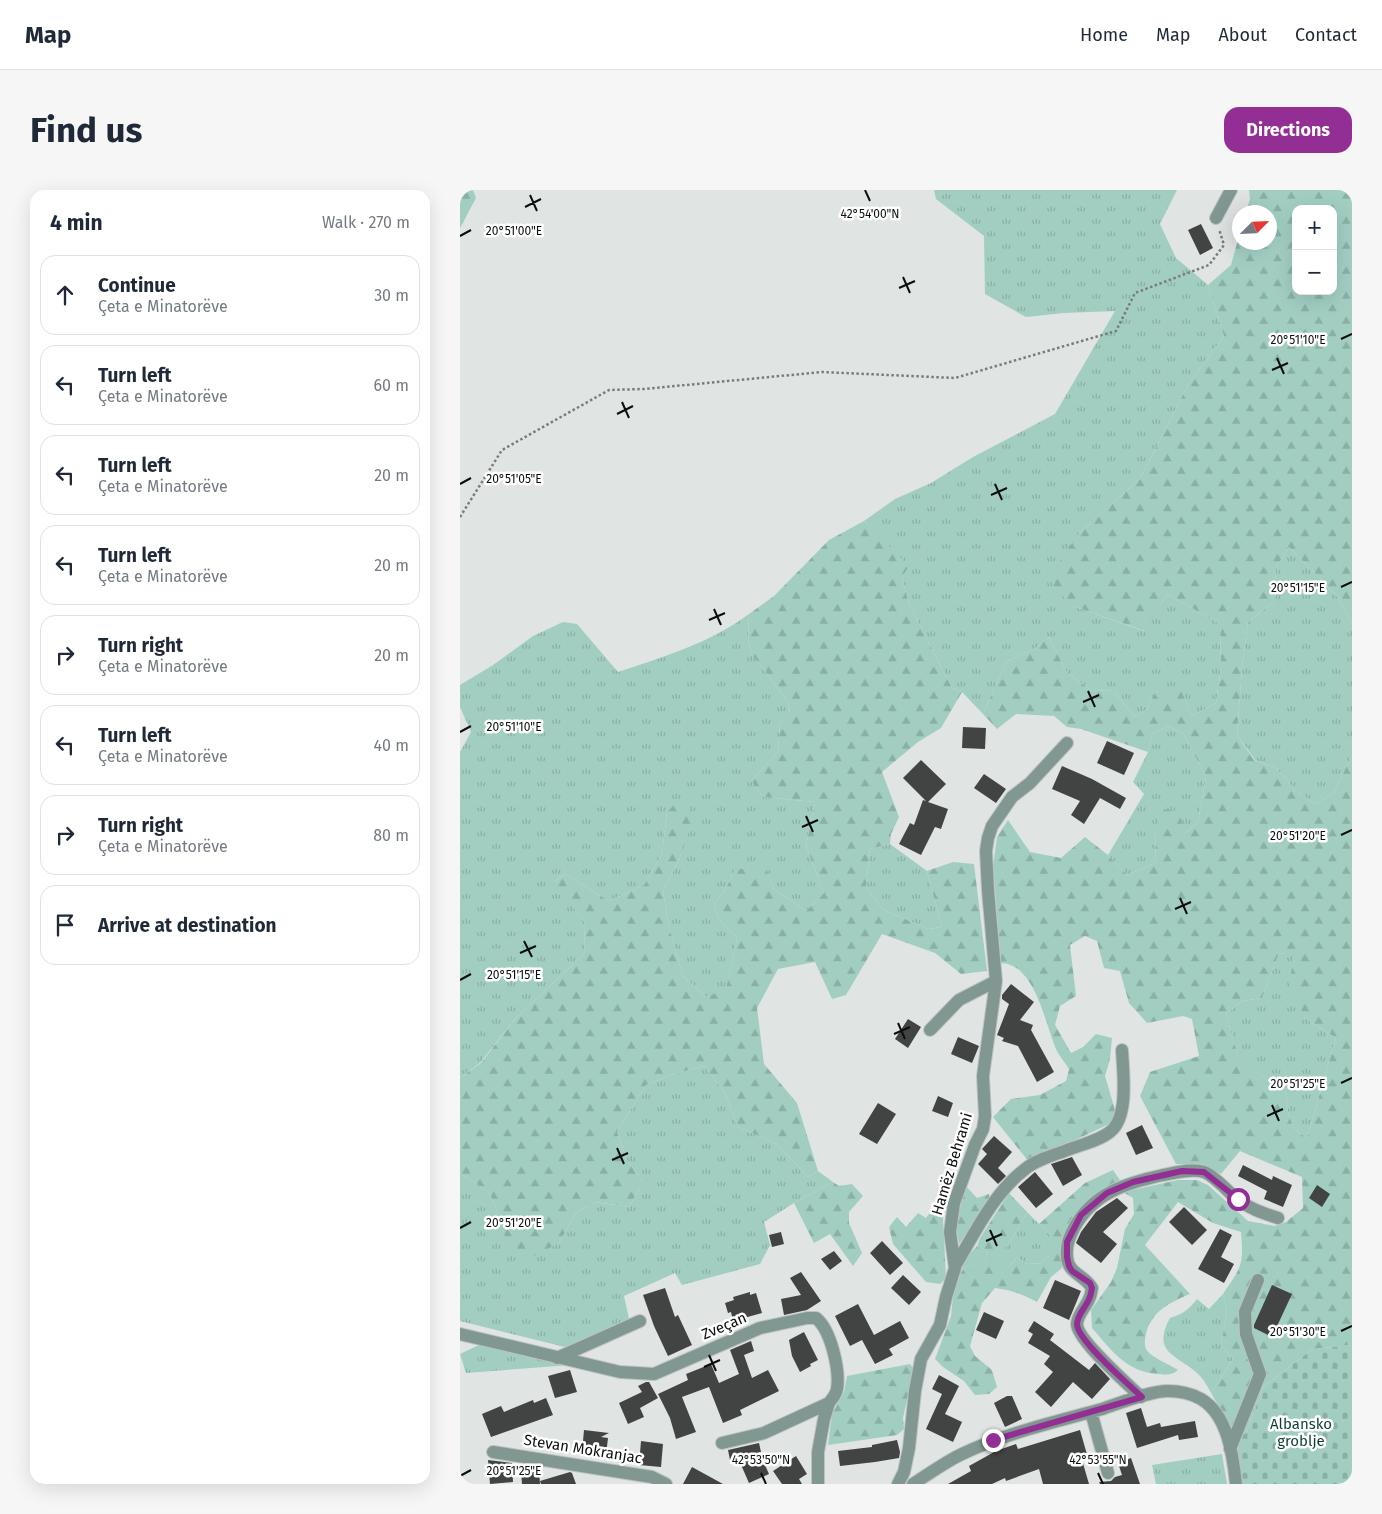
<!DOCTYPE html>
<meta charset="utf-8">
<style>
body{margin:0;font-family:"Fira Sans",sans-serif;background:#f6f6f7;color:#1f2937}
.controls{position:absolute;right:15px;top:15px;display:grid;overflow:hidden;border-radius:10px;box-shadow:0 5px 20px #0002}
.controls button{width:45px;height:45px;display:grid;place-items:center;padding:0;border:0;border-bottom:1px solid #e0e1e3;background:#fff;color:#1f2937;font:25px sans-serif}
.compass{position:absolute;left:772px;top:15px;width:45px;height:45px;border-radius:50%;background:#fff;box-shadow:0 5px 20px #0002;rotate:66deg}
.stop{position:absolute;width:15px;height:15px;margin:-11px;border:4px solid #922e94;border-radius:50%;background:#fff}
.stop.end{background:#922e94;border-color:#fff;box-shadow:0 1px 5px #0008}
.list{margin:0;padding:0;list-style:none}
h2{display:flex;justify-content:space-between;align-items:center;height:65px;margin:0;padding:0 20px;font-size:21px}
h2 small{font-size:16px;font-weight:400;color:#747a83}
.list li{display:grid;grid-template-columns:32px 1fr auto;gap:15px;align-items:center;box-sizing:border-box;height:80px;margin:0 10px 10px;padding:0 10px;border:1px solid #e0e1e3;border-radius:15px}
.list b{display:block;font-size:19px;white-space:nowrap}
.list p{margin:0;font-size:16px;white-space:nowrap;color:#747a83}
.list em{font-size:16px;font-style:normal;color:#747a83}
.icon{flex:none;width:28px;height:28px;fill:none;stroke:currentColor;stroke-width:2;stroke-linecap:round;stroke-linejoin:round}
.map{position:relative;flex:none;width:892px;height:1294px;overflow:hidden;border-radius:15px}
header{display:flex;align-items:center;gap:30px;box-sizing:border-box;height:70px;padding:0 25px;background:#fff;border-bottom:1px solid #e0e1e3}
header strong{font-size:24px}
nav{display:flex;gap:28px;margin-inline-start:auto;font-size:18px}
.intro{display:flex;align-items:center;justify-content:space-between;box-sizing:border-box;height:120px;padding:0 30px}
h1{margin:0;font-size:35px}
.button{padding:12px 22px;border-radius:15px;background:#922e94;color:#fff;font-size:18px;font-weight:700}
main{display:flex;gap:30px;padding:0 30px}
aside{flex:1;background:#fff;border-radius:15px;box-shadow:0 5px 20px #0002}
.map>svg:first-child{display:block}
</style>
<header>
<strong>Map</strong>
<nav><a>Home</a><a>Map</a><a>About</a><a>Contact</a></nav>
</header>
<div class="intro"><h1>Find us</h1><a class="button">Directions</a></div>
<main>
<aside>
<h2>4 min<small>Walk · 270 m</small></h2>
<ul class="list">
<li><svg class="icon" aria-label="ahead" viewBox="0 0 24 24"><path d="M12 20V5M6 11l6-6 6 6"/></svg><div><b>Continue</b><p>Çeta e Minatorëve</p></div><em>30 m</em></li>
<li><svg class="icon" aria-label="left" viewBox="0 0 24 24"><path d="M17 20v-9H6M10 6l-5 5 5 5"/></svg><div><b>Turn left</b><p>Çeta e Minatorëve</p></div><em>60 m</em></li>
<li><svg class="icon" aria-label="left" viewBox="0 0 24 24"><path d="M17 20v-9H6M10 6l-5 5 5 5"/></svg><div><b>Turn left</b><p>Çeta e Minatorëve</p></div><em>20 m</em></li>
<li><svg class="icon" aria-label="left" viewBox="0 0 24 24"><path d="M17 20v-9H6M10 6l-5 5 5 5"/></svg><div><b>Turn left</b><p>Çeta e Minatorëve</p></div><em>20 m</em></li>
<li><svg class="icon" aria-label="right" viewBox="0 0 24 24"><path d="M7 20v-9h11M14 6l5 5-5 5"/></svg><div><b>Turn right</b><p>Çeta e Minatorëve</p></div><em>20 m</em></li>
<li><svg class="icon" aria-label="left" viewBox="0 0 24 24"><path d="M17 20v-9H6M10 6l-5 5 5 5"/></svg><div><b>Turn left</b><p>Çeta e Minatorëve</p></div><em>40 m</em></li>
<li><svg class="icon" aria-label="right" viewBox="0 0 24 24"><path d="M7 20v-9h11M14 6l5 5-5 5"/></svg><div><b>Turn right</b><p>Çeta e Minatorëve</p></div><em>80 m</em></li>
<li><svg class="icon" aria-label="arrive" viewBox="0 0 24 24"><path d="M6 21V4h12l-3 4 3 4H6"/></svg><div><b>Arrive at destination</b></div></li>
</ul>
</aside>
<div class="map">
<svg width="892" height="1294" viewBox="0 0 892 1294">
<defs>
<pattern id="grass-tufts" width="24" height="20" patternUnits="userSpaceOnUse" patternTransform="scale(1.25)"><rect width="24" height="20" fill="#a2cec2"/><path d="M3 7l-1-3M5 7V3M7 7l1-3M15 17l-1-3M17 17v-4M19 17l1-3" fill="none" stroke="#8ab0a6"/></pattern>
<pattern id="forest-firs" width="22" height="20" patternUnits="userSpaceOnUse" patternTransform="scale(1.25)"><rect width="22" height="20" fill="#a2cec2"/><path d="M5 1l3.5 6h-7zM16 11l3.5 6h-7z" fill="#8ab0a6"/></pattern>
<pattern id="cemetery-stones" width="16" height="16" patternUnits="userSpaceOnUse" patternTransform="scale(1.25)"><rect width="16" height="16" fill="#a2cec2"/><path d="M2 7V4a2 2 0 0 1 4 0v3zM10 15v-3a2 2 0 0 1 4 0v3z" fill="#8ab0a6"/></pattern>
</defs>
<rect width="100%" height="100%" fill="#e0e4e3"/>
<!-- grass -->
<path fill="url(#grass-tufts)" d="M 474,0 L 717,0 L 700,34 L 716,68 L 748,95 L 764,146 L 728,195 L 680,289 L 619,343 L 610,415 L 684,441 L 707,404 L 760,434 L 761,477 L 756,513 L 732,526 L 719,497 L 695,502 L 687,519 L 675,527 L 654,501 L 631,500 L 607,483 L 589,447 L 576,458 L 546,472 L 523,524 L 502,502 L 492,498 L 449,414 L 442,387 L 419,347 L 404,331 L 435,309 L 471,293 L 513,267 L 595,224 L 655,121 L 604,123 L 566,127 L 525,104 L 524,46 L 476,9 Z
M 829,357 L 876,405 L 892,433 L 892,565 L 873,604 L 855,614 L 836,601 L 816,578 L 795,570 L 777,545 L 782,478 L 788,432 L 815,411 L 816,378 Z
M 289,424 L 288,449 L 291,465 L 303,478 L 328,512 L 330,523 L 320,534 L 318,562 L 291,591 L 303,607 L 355,612 L 346,656 L 364,703 L 346,721 L 313,698 L 305,675 L 275,680 L 265,700 L 254,714 L 259,730 L 277,748 L 266,800 L 246,807 L 223,786 L 209,737 L 203,701 L 222,663 L 207,622 L 202,664 L 184,695 L 149,711 L 105,684 L 95,691 L 124,732 L 125,763 L 55,829 L 20,873 L 0,888 L 0,562 L 11,542 L 0,517 L 0,495 L 33,475 L 73,446 L 103,432 L 117,434 L 158,482 C 203,467 250,453 289,424 Z
M 708,536 L 723,543 L 746,587 L 738,632 L 725,643 L 696,640 L 695,673 L 667,685 L 648,665 L 684,604 L 673,592 L 688,562 L 692,544 Z
M 430,654 L 467,681 L 482,737 L 468,739 L 422,719 L 406,697 L 410,659 Z
M 819,763 L 834,764 L 845,828 L 876,848 L 847,948 L 834,939 L 828,922 L 824,892 L 802,886 L 778,867 L 766,824 L 782,811 L 802,808 Z
M 244,876 L 265,903 L 278,937 L 317,954 L 348,987 L 358,981 L 373,992 L 334,1013 L 304,1032 L 310,1055 L 300,1074 L 222,1095 L 215,1083 L 164,1106 L 170,1133 L 117,1160 L 0,1131 L 0,983 L 29,1002 L 40,1028 L 99,1053 L 116,1023 L 135,1012 L 169,1017 L 183,992 L 167,970 L 157,942 L 186,895 L 217,883 Z
M 567,1022 L 590,1045 L 590,1065 L 582,1073 L 567,1074 L 557,1067 L 549,1077 L 540,1076 L 537,1067 L 550,1052 Z
M 517,1056 L 526,1060 L 527,1064 L 524,1073 L 508,1075 L 501,1082 L 504,1070 Z
M 763,1104 L 767,1122 L 761,1155 L 773,1169 L 751,1203 C 748,1197 744,1190 740,1186 C 720,1165 690,1165 710,1128 C 722,1124 729,1120 737,1109 L 749,1119 Z
M 19,1155 L 111,1175 L 6,1183 L 0,1164 Z
M 762,1264 L 767,1294 L 696,1294 L 692,1275 Z"/>
<!-- forest -->
<path fill="url(#forest-firs)" fill-rule="evenodd" d="M 0,0 L 13,0 L 16,8 L 0,38 Z
M 789,0 L 892,0 L 892,433 L 876,405 L 829,357 L 816,378 L 815,411 L 788,432 L 782,478 L 777,545 L 794,570 L 816,578 L 836,601 L 855,614 L 873,604 L 892,565 L 892,1155 L 853,1159 L 804,1196 L 786,1243 L 777,1248 L 751,1203 L 773,1169 L 761,1155 L 767,1122 L 763,1104 C 781,1077 784,1076 781,1042 L 753,1033 L 718,1012 L 685,1055 L 730,1104 C 711,1112 691,1121 686,1144 C 685,1148 684,1155 686,1159 C 690,1167 711,1175 718,1180 C 712,1185 708,1185 700,1184 C 667,1183 652,1161 632,1138 L 631,1120 L 651,1092 L 657,1078 L 665,1039 L 674,1024 L 673,1008 L 663,1002 L 718,990 L 737,990 L 748,995 L 788,1031 L 815,1036 L 826,1032 L 843,1018 L 842,987 L 780,961 L 761,984 L 741,974 L 716,974 L 680,906 L 690,882 L 739,866 L 732,829 L 723,826 L 687,833 L 669,813 L 660,781 L 644,778 L 637,751 L 625,746 L 610,755 L 616,806 L 600,816 L 595,835 L 611,863 L 623,857 L 636,844 L 652,848 L 650,869 L 645,886 L 655,920 L 651,933 L 569,972 L 533,927 L 551,909 L 580,905 L 606,891 L 609,879 C 605,872 599,866 596,859 C 585,833 575,774 541,773 L 533,677 L 537,647 L 548,630 L 570,662 L 601,668 L 625,647 L 648,665 L 667,685 L 695,673 L 696,640 L 703,619 L 719,622 L 725,643 L 738,632 L 746,587 L 723,543 L 708,536 L 692,544 L 688,562 L 621,539 L 607,537 L 594,526 L 556,524 L 537,539 L 523,524 L 546,472 L 576,458 L 589,447 L 607,483 L 631,500 L 654,501 L 675,527 L 687,519 L 695,502 L 719,496 L 732,526 L 756,513 L 761,477 L 760,434 L 707,404 L 685,441 L 610,415 L 588,388 L 619,343 L 680,289 L 728,195 L 764,146 L 748,95 L 771,75 L 779,46 L 779,52 L 809,52 L 809,22 L 786,22 L 790,9 ZM 836,19 L 873,19 L 873,101 L 836,101 ZM 819,763 L 834,765 L 829,795 L 845,828 L 876,848 L 847,948 L 834,939 L 828,922 L 824,891 L 802,886 L 778,866 L 766,824 L 782,811 L 802,808 Z
M 404,331 L 449,376 L 442,387 L 449,414 L 492,498 L 502,502 L 481,538 L 458,552 L 422,582 L 439,627 L 431,644 L 430,654 L 410,659 L 406,697 L 422,719 L 468,739 L 482,737 L 467,681 L 493,672 L 514,674 L 527,781 L 501,784 L 475,763 L 422,744 L 386,805 L 372,809 L 355,772 L 318,779 L 297,818 L 304,874 L 337,913 L 358,981 L 348,987 L 317,954 L 278,937 L 265,903 L 244,876 L 217,883 L 186,895 L 157,942 L 167,970 L 183,992 L 169,1017 L 135,1012 L 116,1023 L 99,1053 L 70,1068 L 49,1063 L 40,1028 L 29,1002 L 0,983 L 0,888 L 21,873 L 55,829 L 125,763 L 124,732 L 94,692 L 105,684 L 149,711 L 184,695 L 202,664 L 207,622 L 219,610 L 228,614 L 231,633 L 222,663 L 203,701 L 209,737 L 223,786 L 246,807 L 266,799 L 277,748 L 259,730 L 254,714 L 265,700 L 275,680 L 305,674 L 313,698 L 346,721 L 364,703 L 346,656 L 355,612 L 303,607 L 291,591 L 318,562 L 320,534 L 330,522 L 328,512 L 303,478 L 291,465 L 288,449 L 289,424 L 314,406 L 369,350 Z
M 653,980 L 660,990 L 639,1003 L 602,1061 L 602,1078 L 591,1087 L 577,1112 C 563,1104 550,1100 535,1098 L 522,1113 L 510,1156 L 515,1166 L 532,1180 L 537,1197 L 529,1204 L 515,1205 L 504,1191 L 483,1177 L 475,1169 L 491,1126 L 493,1107 L 501,1082 L 508,1075 L 524,1072 L 527,1064 L 526,1060 L 517,1056 L 520,1048 L 549,1003 L 567,1022 L 550,1052 L 538,1067 L 540,1075 L 549,1077 L 557,1067 L 567,1074 L 582,1073 L 590,1065 L 590,1045 L 579,1034 L 625,993 Z
M 373,992 L 379,996 L 392,994 L 403,1006 L 389,1022 L 389,1033 L 402,1063 L 393,1076 L 370,1044 L 354,1053 L 334,1013 Z
M 505,995 L 517,1008 L 529,1004 L 530,1013 L 499,1054 L 496,1037 Z
M 483,1000 L 490,1001 L 483,1029 L 486,1088 L 480,1094 L 466,1092 L 433,1054 L 429,1037 L 437,1027 L 446,1037 L 458,1023 L 466,1028 L 478,1012 Z
M 450,1174 L 454,1179 L 443,1228 L 444,1239 L 437,1245 L 368,1255 L 372,1224 L 384,1202 L 387,1186 Z"/>
<!-- cemetery -->
<path fill="url(#cemetery-stones)" d="M 892,1155 L 892,1294 L 779,1294 L 777,1248 L 786,1243 L 804,1196 L 853,1159 Z"/>
<!-- building -->
<path fill="#414443" d="M 741,34 L 753,58 L 740,65 L 728,40 Z
M 503,537 L 526,538 L 525,559 L 502,558 Z
M 647,551 L 674,563 L 664,585 L 637,573 Z
M 461,570 L 486,594 L 468,612 L 488,619 L 481,639 L 475,637 L 461,665 L 439,654 L 450,633 L 454,635 L 463,610 L 466,611 L 443,588 Z
M 602,576 L 632,589 L 666,608 L 660,619 L 640,608 L 624,634 L 611,625 L 620,611 L 592,599 Z
M 524,584 L 546,599 L 536,613 L 514,598 Z
M 551,794 L 574,812 L 560,830 L 573,835 L 571,840 L 594,882 L 577,892 L 558,856 L 542,851 L 544,848 L 537,845 L 549,814 L 542,809 L 542,805 Z
M 448,829 L 461,837 L 448,858 L 435,849 Z
M 498,847 L 519,856 L 512,873 L 491,864 Z
M 478,906 L 493,913 L 488,927 L 472,921 Z
M 418,913 L 436,924 L 417,954 L 399,944 Z
M 682,935 L 693,958 L 676,965 L 666,943 Z
M 534,946 L 552,962 L 538,978 L 546,986 L 538,994 L 518,974 L 527,964 L 522,959 Z
M 612,967 L 622,985 L 603,996 L 591,974 Z
M 783,975 L 812,990 L 813,986 L 832,995 L 823,1017 L 804,1009 L 807,1001 L 778,986 Z
M 575,982 L 593,1004 L 576,1018 L 558,997 Z
M 857,995 L 870,1004 L 862,1017 L 849,1008 Z
M 657,1008 L 668,1018 L 643,1042 L 657,1054 L 641,1073 L 616,1053 L 621,1042 L 636,1022 Z
M 724,1017 L 747,1040 L 732,1055 L 709,1032 Z
M 760,1039 L 772,1045 L 761,1067 L 774,1074 L 764,1093 L 738,1079 Z
M 321,1042 L 324,1054 L 312,1057 L 309,1045 Z
M 422,1051 L 443,1073 L 430,1085 L 410,1063 Z
M 374,1061 L 382,1071 L 370,1080 L 361,1069 Z
M 341,1082 L 361,1111 L 347,1120 L 324,1125 L 321,1109 L 341,1105 L 330,1088 Z
M 443,1085 L 461,1102 L 449,1115 L 431,1098 Z
M 595,1090 L 621,1101 L 609,1130 L 583,1118 Z
M 812,1095 L 832,1104 L 812,1147 L 794,1138 L 794,1135 Z
M 205,1098 L 215,1127 L 218,1125 L 232,1155 L 208,1166 L 194,1136 L 183,1105 Z
M 290,1102 L 290,1105 L 296,1103 L 302,1123 L 273,1131 L 271,1122 L 268,1123 L 265,1113 L 274,1110 L 273,1107 Z
M 398,1114 L 414,1145 L 440,1131 L 449,1148 L 429,1159 L 433,1165 L 415,1174 L 402,1150 L 390,1156 L 375,1126 Z
M 524,1122 L 544,1131 L 536,1149 L 516,1140 Z
M 574,1131 L 594,1144 L 590,1150 L 629,1180 L 635,1173 L 650,1189 L 632,1209 L 613,1192 L 591,1217 L 575,1202 L 593,1182 L 584,1174 L 590,1166 L 568,1153 L 573,1144 L 568,1141 Z
M 344,1142 L 358,1170 L 350,1174 L 351,1176 L 340,1182 L 332,1166 L 329,1150 Z
M 291,1151 L 294,1161 L 284,1165 L 292,1188 L 308,1180 L 319,1201 L 280,1220 L 282,1225 L 263,1233 L 249,1197 L 222,1207 L 236,1242 L 216,1249 L 210,1228 L 198,1204 L 228,1190 L 226,1184 L 251,1174 L 259,1193 L 279,1184 L 270,1160 Z
M 110,1180 L 117,1202 L 95,1208 L 88,1186 Z
M 479,1185 L 499,1196 L 485,1224 L 502,1232 L 493,1252 L 466,1239 L 482,1204 L 472,1199 Z
M 186,1192 L 189,1192 L 198,1208 L 180,1218 L 184,1227 L 168,1234 L 159,1213 L 182,1202 L 178,1196 Z
M 547,1206 L 552,1206 L 562,1229 L 545,1237 L 534,1213 Z
M 86,1208 L 93,1225 L 31,1247 L 22,1224 L 41,1216 L 44,1222 L 73,1210 L 74,1213 Z
M 681,1218 L 687,1237 L 700,1233 L 701,1237 L 735,1231 L 738,1247 L 719,1250 L 718,1245 L 677,1258 L 666,1223 Z
M 124,1240 L 149,1243 L 141,1247 L 148,1248 L 146,1265 L 122,1262 Z
M 620,1240 L 628,1268 L 622,1270 L 629,1294 L 583,1294 L 579,1279 L 546,1291 L 545,1288 L 532,1294 L 488,1294 L 511,1281 L 509,1276 L 536,1261 L 556,1254 L 558,1259 Z
M 437,1250 L 440,1262 L 439,1268 L 415,1272 L 380,1276 L 378,1261 L 412,1257 L 412,1255 Z
M 181,1251 L 203,1254 L 201,1277 L 179,1275 Z
M 299,1253 L 301,1262 L 299,1262 L 309,1284 L 289,1293 L 278,1268 L 270,1270 L 268,1260 Z
M 336,1266 L 347,1284 L 339,1289 L 342,1294 L 322,1294 L 313,1281 Z
M 671,1268 L 680,1294 L 640,1294 L 639,1292 L 651,1291 L 655,1287 L 662,1285 L 658,1273 Z
M 28,1270 L 52,1273 L 53,1292 L 30,1294 Z
M 232,1277 L 263,1294 L 223,1294 Z
M 79,1280 L 80,1294 L 62,1294 L 61,1282 Z
M 110,1282 L 112,1283 L 116,1294 L 81,1294 L 80,1291 Z"/>
<g fill="none" stroke-linecap="round" stroke-linejoin="round">
<defs>
<path id="minor" d="M 756,28 L 771,0
M 470,840 L 499,810 L 536,791
M 495,1076 C 515,1043 533,1004 564,980 C 574,971 590,966 602,962 C 616,956 640,951 651,941 C 669,926 663,882 662,860
M 0,1144 L 160,1182 L 194,1184 L 300,1138 L 347,1128 L 356,1128 C 371,1140 380,1180 377,1199 C 376,1205 372,1209 369,1213 L 304,1243 L 262,1253
M 97,1168 L 180,1131
M 681,1207 C 668,1194 617,1150 617,1134 C 617,1125 626,1117 629,1109 C 631,1106 631,1102 632,1098 C 625,1085 608,1084 607,1067 C 606,1055 609,1048 614,1038 C 633,1003 666,993 703,985 C 714,983 733,978 744,982 C 755,986 768,1002 777,1009 C 790,1019 803,1023 818,1028
M 631,1222 L 648,1283
M 770,1259 L 800,1184 L 786,1144 L 785,1122 L 798,1090
M 33,1262 L 192,1287 L 206,1294
M 358,1294 L 358,1262 L 364,1229 L 369,1213
M 438,1294 L 444,1282 L 449,1258 L 455,1201 L 461,1169 L 480,1135 L 486,1107 L 495,1078 L 490,1042 L 494,1013 L 515,955 L 523,939 L 525,926 L 523,886 L 536,791 L 528,701 L 526,661 L 528,648 L 532,636 L 552,607 L 570,593 L 607,553
M 453,1294 C 469,1284 485,1272 502,1264 C 546,1243 595,1232 642,1219 C 660,1213 690,1201 708,1201 C 719,1201 732,1204 741,1209 C 768,1225 773,1266 776,1294"/>
</defs>
<!-- minor casing -->
<use href="#minor" stroke="#bec2c1" stroke-width="14"/>
<!-- path -->
<path stroke="#7a7c7c" stroke-width="2.5" stroke-dasharray="2.5 2.5" stroke-linecap="butt" d="M 0,327 L 42,260 L 149,200 L 184,199 L 362,182 L 495,188 L 656,141 L 675,103 L 749,75 L 764,55 L 759,39"/>
<!-- minor -->
<use href="#minor" stroke="#819892" stroke-width="12"/>
</g>
<g fill="none" stroke-linecap="round" stroke-linejoin="round">
<!-- route -->
<path stroke="#922e94" stroke-width="6" d="M 533,1250 L 682,1207 C 668,1194 617,1150 617,1134 C 617,1125 626,1117 629,1109 C 631,1106 631,1102 632,1098 L 630,1093 L 612,1081 L 609,1076 L 607,1067 L 607,1052 L 621,1025 L 647,1003 L 673,992 L 722,981 L 744,982 L 778,1009"/>
</g>
<!-- ticks -->
<path fill="none" stroke="#0d0e0e" stroke-width="2" d="M 405,0 L 410,11M 70,5 L 77,21M 65,17 L 81,9M 0,46 L 11,40M 443,87 L 450,103M 439,98 L 455,91M 881,149 L 892,144M 817,168 L 824,184M 812,180 L 828,173M 162,212 L 169,228M 157,224 L 173,216M 0,294 L 11,288M 535,294 L 542,310M 531,305 L 547,298M 881,397 L 892,392M 254,419 L 261,435M 249,430 L 265,423M 628,501 L 635,517M 623,512 L 639,505M 0,542 L 11,536M 346,626 L 353,642M 342,637 L 358,630M 881,645 L 892,640M 720,708 L 727,724M 715,719 L 731,712M 64,751 L 72,767M 60,763 L 76,756M 0,790 L 11,784M 438,833 L 445,849M 434,844 L 450,837M 881,893 L 892,888M 812,915 L 819,931M 807,926 L 823,919M 157,958 L 164,974M 152,970 L 168,963M 0,1038 L 11,1032M 530,1040 L 537,1056M 526,1051 L 542,1044M 881,1141 L 892,1136M 249,1165 L 256,1181M 244,1177 L 260,1170M 301,1283 L 306,1294M 638,1283 L 643,1294M 0,1286 L 11,1280"/>
<g text-anchor="middle" stroke-width="5" stroke-linejoin="round" paint-order="stroke">
<!-- street labels -->
<g font-size="15" fill="#0d0e0e" stroke="#fff">
<text transform="translate(492 974) rotate(-73)" y="5">Hamëz Behrami</text>
<text transform="translate(264 1136) rotate(-23)" y="5">Zveçan</text>
<text transform="translate(123 1259) rotate(9)" y="5">Stevan Mokranjac</text>
</g>
<!-- park labels -->
<g font-size="15" fill="#0b3f35" stroke="#fff">
<text x="841" y="1239">Albansko<tspan x="841" dy="17">groblje</tspan></text>
</g>
</g>
<g font-size="12" text-anchor="middle" fill="#0d0e0e" stroke="#fff" stroke-width="5" stroke-linejoin="round" paint-order="stroke">
<text x="410" y="28">42°54'00"N</text>
<text x="54" y="45">20°51'00"E</text>
<text x="838" y="154">20°51'10"E</text>
<text x="54" y="293">20°51'05"E</text>
<text x="838" y="402">20°51'15"E</text>
<text x="54" y="541">20°51'10"E</text>
<text x="838" y="650">20°51'20"E</text>
<text x="54" y="789">20°51'15"E</text>
<text x="838" y="898">20°51'25"E</text>
<text x="54" y="1037">20°51'20"E</text>
<text x="838" y="1146">20°51'30"E</text>
<text x="301" y="1274">42°53'50"N</text>
<text x="638" y="1274">42°53'55"N</text>
<text x="54" y="1285">20°51'25"E</text>
</g>
</svg>
<div class="controls">
<button>+</button>
<button>−</button>
</div>
<svg class="compass" viewBox="-18 -18 36 36"><path d="M0-13l5 13h-10z" fill="#e53935"/><path d="M0 13l5-13h-10z" fill="#747a83"/></svg>
<div class="stop" style="left:778px;top:1009px"></div>
<div class="stop end" style="left:533px;top:1250px"></div>
</div>
</main>
